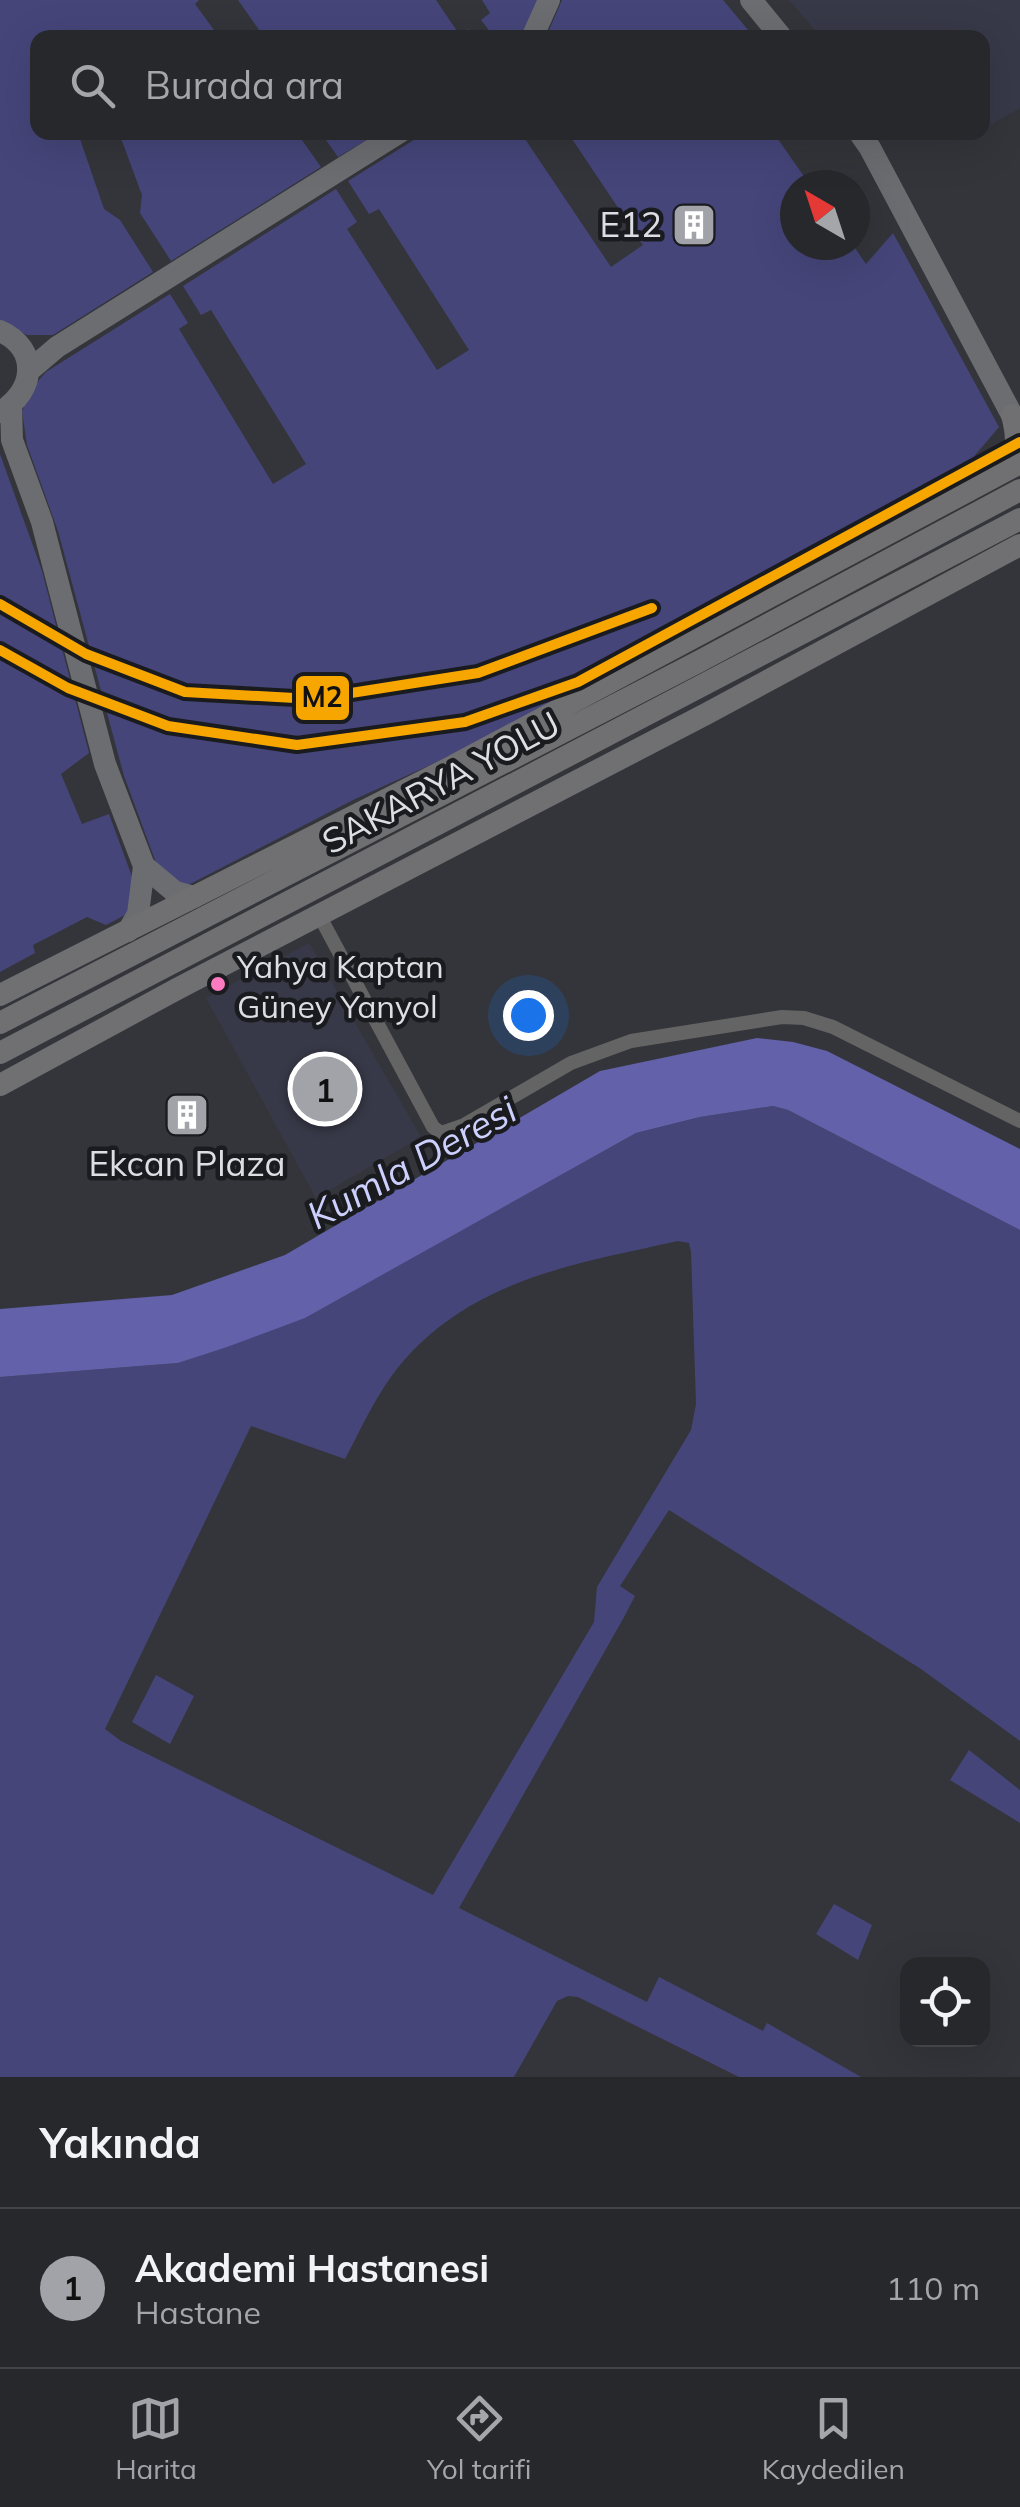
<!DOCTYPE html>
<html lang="tr">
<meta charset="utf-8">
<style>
body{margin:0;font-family:Mulish,sans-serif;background:#2f3034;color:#f1f3f6}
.controls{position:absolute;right:30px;bottom:30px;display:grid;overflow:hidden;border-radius:20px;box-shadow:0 10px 40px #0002}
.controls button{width:90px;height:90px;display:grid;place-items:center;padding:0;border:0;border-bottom:2px solid #434448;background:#27282c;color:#f1f3f6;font:50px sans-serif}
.compass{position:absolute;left:780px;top:170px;width:90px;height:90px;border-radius:50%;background:#27282c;box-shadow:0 10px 40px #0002;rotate:321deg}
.you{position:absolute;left:528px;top:1015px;width:35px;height:35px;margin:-25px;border:8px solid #fff;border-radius:50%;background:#1a73e8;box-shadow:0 0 0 15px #1a73e833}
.badge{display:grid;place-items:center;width:65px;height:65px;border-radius:50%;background:#a2a3a8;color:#111;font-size:32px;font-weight:700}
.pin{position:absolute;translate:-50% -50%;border:5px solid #fff;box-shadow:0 2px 10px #0006}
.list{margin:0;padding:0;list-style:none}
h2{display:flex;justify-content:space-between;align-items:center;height:130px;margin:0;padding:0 40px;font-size:42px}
h2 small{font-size:32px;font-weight:400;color:#a4a6a9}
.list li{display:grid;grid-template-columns:65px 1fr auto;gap:30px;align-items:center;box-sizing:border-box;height:160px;padding:0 40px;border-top:2px solid #434448}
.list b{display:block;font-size:38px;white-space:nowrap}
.list p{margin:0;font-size:32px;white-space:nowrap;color:#a4a6a9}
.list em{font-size:32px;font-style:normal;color:#a4a6a9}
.icon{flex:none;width:55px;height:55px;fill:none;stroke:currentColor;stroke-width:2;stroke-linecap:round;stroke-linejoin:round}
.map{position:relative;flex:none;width:1020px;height:2077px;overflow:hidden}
.search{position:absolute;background:#27282c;box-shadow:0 10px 40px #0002;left:30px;right:30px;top:30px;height:110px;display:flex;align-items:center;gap:25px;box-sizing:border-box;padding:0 35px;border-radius:20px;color:#a4a6a9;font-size:38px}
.sheet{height:290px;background:#27282c}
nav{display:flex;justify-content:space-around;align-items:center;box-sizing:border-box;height:140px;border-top:2px solid #434448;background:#27282c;font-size:28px;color:#a4a6a9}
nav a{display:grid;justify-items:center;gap:5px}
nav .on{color:#a2a3a8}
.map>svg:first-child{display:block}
</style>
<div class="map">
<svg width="1020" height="2077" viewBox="0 0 1020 2077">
<rect width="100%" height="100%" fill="#34353a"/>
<!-- built -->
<path fill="#383948" d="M 789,0 L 1020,0 L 1020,108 L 983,129 L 982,38 L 821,37 Z
M 309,943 L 421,1137 L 316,1198 L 206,998 Z"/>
<!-- green -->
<path fill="#45457a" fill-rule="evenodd" d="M 0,0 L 199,0 L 195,4 L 219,37 L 38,38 L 38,132 L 78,133 L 104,209 L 120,220 L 153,272 L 53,335 L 27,335 L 0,323 Z
M 238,0 L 436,0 L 459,34 L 468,29 L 474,37 L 264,37 Z
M 482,0 L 541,0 L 528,30 L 521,37 L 494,37 L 481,20 L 490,13 Z
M 562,0 L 723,0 L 754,37 L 546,37 Z
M 773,132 L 810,185 L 795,185 L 795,245 L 853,245 L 866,264 L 893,233 L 999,427 L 942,494 L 450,756 L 353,800 L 192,883 L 184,886 L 163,873 L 155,860 L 124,776 L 58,531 L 27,445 L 22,411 L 32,388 L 46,372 L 170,294 L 188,323 L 179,329 L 273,484 L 306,464 L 211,310 L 201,315 L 183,286 L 336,189 L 357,222 L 347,229 L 437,370 L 469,350 L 379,209 L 369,214 L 348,181 L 425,133 L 521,133 L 611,267 L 643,245 L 568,133 Z
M 119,133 L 297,133 L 321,167 L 171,261 L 140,213 L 142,195 Z
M 321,133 L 378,133 L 338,157 Z
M 0,454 L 42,571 L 89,753 L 61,774 L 82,824 L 109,814 L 134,882 L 135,904 L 125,915 L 106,925 L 87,917 L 33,945 L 35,953 L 0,972 Z
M 773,1106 L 788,1110 L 1020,1230 L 1020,1741 L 921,1669 L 669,1510 L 620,1586 L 635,1596 L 623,1619 L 459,1908 L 647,2002 L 659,1977 L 763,2031 L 767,2023 L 861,2077 L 739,2077 L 578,1997 L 568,1996 L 557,2001 L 514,2077 L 0,2077 L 0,1377 L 178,1363 L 304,1318 L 636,1133 L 700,1117 ZM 678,1241 L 689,1243 L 691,1252 L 696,1404 L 691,1430 L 597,1587 L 594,1622 L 433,1895 L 121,1741 L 105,1729 L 251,1426 L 345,1459 C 362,1427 377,1393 400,1365 C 472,1279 575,1264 678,1241 Z
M 156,1675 L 194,1696 L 170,1744 L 132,1722 Z
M 969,1750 L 1020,1790 L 1020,1823 L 950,1780 Z
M 834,1904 L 872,1925 L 858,1960 L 816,1934 Z"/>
<!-- water -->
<path fill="#6261aa" d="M 757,1038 L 793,1042 L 827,1051 L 1020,1149 L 1020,1230 L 788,1110 L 773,1106 L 700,1117 L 636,1133 L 305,1318 L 227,1347 L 178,1363 L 0,1377 L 0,1309 L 172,1295 L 285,1255 L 600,1071 Z"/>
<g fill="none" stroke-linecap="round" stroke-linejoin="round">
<!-- minor -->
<path stroke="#646465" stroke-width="14" d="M 319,915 L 433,1127 L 441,1133 L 464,1125 L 571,1063 L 631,1041 L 782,1017 L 804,1018 L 833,1027 L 1020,1121"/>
<!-- primary -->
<path stroke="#6c6d70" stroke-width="22" d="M 751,0 L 782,38
M 532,38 L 549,0
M 859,132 L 870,148 L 1012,415
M 0,331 C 40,349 35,392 0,412
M 30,370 L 57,347 L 400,132
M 11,406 L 12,440 L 42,522 L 105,764 L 144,866 L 175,892 L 194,897
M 128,931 L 138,914 L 144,866"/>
<!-- trunk -->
<path stroke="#707073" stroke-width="22" d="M 1001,471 C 1019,453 1018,438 1012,415
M 0,995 L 453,766 L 1020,463
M 0,1023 L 698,662 L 1020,490
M 0,1053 L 1020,519
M 0,1085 L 177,989 L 706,714 L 1020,545"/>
<defs>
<path id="metro-1" d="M 0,604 L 86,654 L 185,692 L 313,699 L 478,673 L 652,608
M 0,650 L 68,688 L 168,726 L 297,745 L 465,722 L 578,682 L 1020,442"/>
</defs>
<!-- metro-1 casing -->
<use href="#metro-1" stroke="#1a1b1f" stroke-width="18"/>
<!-- metro-1 -->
<use href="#metro-1" stroke="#f7a600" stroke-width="10"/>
</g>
<!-- icons -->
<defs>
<symbol id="building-square" viewBox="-11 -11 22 22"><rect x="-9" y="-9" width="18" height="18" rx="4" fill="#a2a3a8" stroke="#1a1b1f"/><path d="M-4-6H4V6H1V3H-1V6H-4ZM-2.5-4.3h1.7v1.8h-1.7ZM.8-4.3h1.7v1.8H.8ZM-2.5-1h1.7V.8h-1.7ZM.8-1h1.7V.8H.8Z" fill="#fff"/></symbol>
</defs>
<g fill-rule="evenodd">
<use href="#building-square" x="669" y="200" width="50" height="50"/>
<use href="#building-square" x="162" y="1090" width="50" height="50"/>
</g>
<!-- markers -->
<circle fill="#fe7ac1" stroke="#1a1b1f" stroke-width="4" cx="218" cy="984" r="9"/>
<g text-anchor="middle" stroke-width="9" stroke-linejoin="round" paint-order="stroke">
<!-- bus labels -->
<g font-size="32" fill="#dddee4" stroke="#1a1b1f" text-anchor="start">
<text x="237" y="978">Yahya Kaptan<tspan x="237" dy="40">Güney Yanyol</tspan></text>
</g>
<!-- poi labels -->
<g font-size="35" fill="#dddee4" stroke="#1a1b1f" text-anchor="end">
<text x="662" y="237">E12</text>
<text x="187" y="1176" text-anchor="middle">Ekcan Plaza</text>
</g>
<!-- street labels -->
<g font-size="35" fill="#dddee4" stroke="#1a1b1f">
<text transform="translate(441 783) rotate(-28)" y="12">SAKARYA YOLU</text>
</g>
<!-- water labels -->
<g font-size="38" font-style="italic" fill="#cdd0fd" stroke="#1a1b1f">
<text transform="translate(412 1163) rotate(-29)" y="13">Kumla Deresi</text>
</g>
</g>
<rect stroke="#1a1b1f" stroke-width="4" x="294" y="674" width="57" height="48" rx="10" fill="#f7a600"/>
<g font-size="28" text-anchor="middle" font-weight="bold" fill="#111">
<text x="322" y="707">M2</text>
</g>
</svg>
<div class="controls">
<button><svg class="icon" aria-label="locate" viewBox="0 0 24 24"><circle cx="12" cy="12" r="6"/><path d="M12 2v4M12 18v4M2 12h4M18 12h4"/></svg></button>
</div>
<svg class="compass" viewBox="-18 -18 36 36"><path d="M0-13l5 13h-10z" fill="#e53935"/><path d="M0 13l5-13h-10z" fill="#a4a6a9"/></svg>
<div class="you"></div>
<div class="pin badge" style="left:325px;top:1089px">1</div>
<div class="search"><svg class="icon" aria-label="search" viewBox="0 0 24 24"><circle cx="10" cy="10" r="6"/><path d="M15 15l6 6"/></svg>Burada ara</div>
</div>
<section class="sheet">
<h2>Yakında<small></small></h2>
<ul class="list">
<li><span class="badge">1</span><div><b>Akademi Hastanesi</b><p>Hastane</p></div><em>110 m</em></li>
</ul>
</section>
<nav>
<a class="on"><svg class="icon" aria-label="map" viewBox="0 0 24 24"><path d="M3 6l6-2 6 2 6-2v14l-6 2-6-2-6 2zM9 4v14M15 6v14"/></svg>Harita</a>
<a><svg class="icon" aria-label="directions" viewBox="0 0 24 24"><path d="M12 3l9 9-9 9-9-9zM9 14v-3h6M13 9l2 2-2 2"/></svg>Yol tarifi</a>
<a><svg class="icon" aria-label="saved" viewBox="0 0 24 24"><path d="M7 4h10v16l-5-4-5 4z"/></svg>Kaydedilen</a>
</nav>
